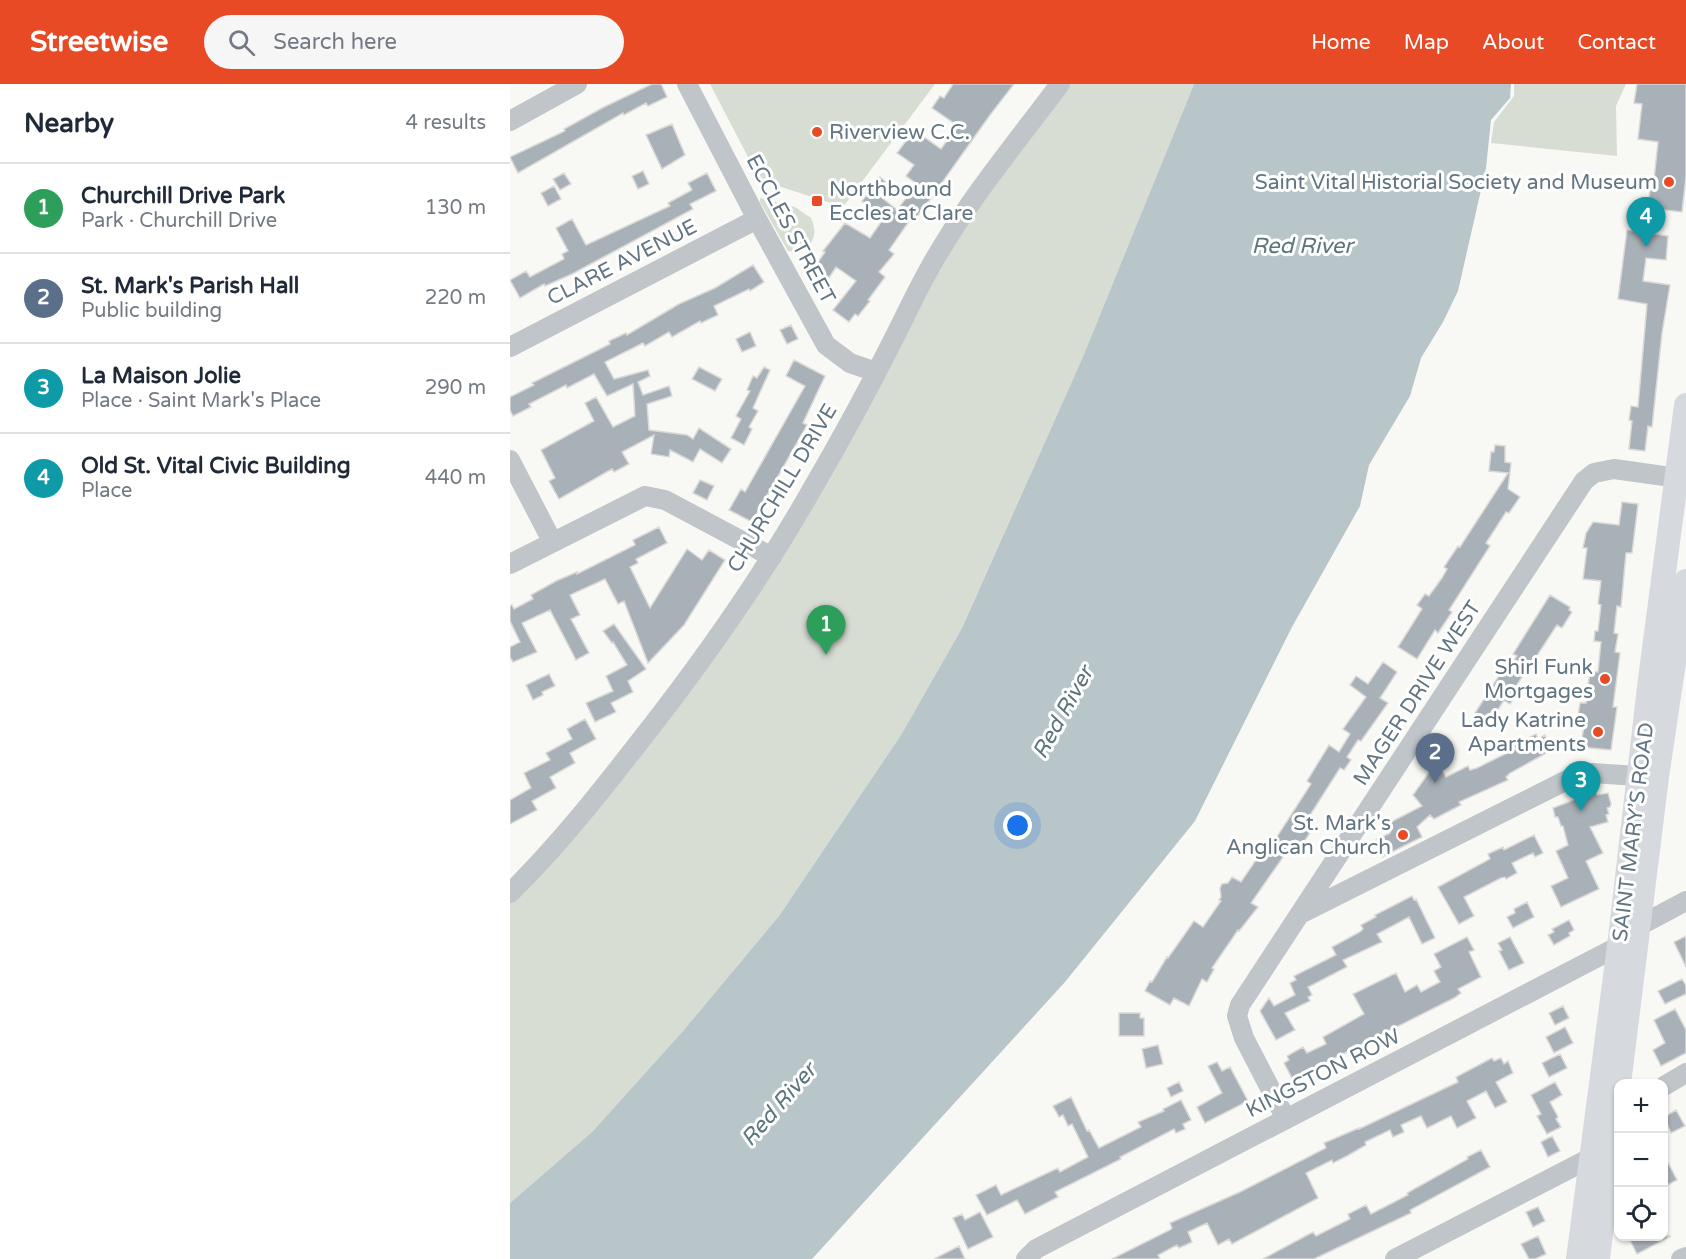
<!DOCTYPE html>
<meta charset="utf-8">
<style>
body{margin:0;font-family:"Varela Round",sans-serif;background:#f6f6f7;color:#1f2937}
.controls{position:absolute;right:18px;bottom:18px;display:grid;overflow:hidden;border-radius:12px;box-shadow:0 2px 4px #0004}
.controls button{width:54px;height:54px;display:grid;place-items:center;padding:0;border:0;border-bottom:2px solid #e0e1e3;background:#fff;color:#1f2937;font:30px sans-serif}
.you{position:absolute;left:508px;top:742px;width:21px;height:21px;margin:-15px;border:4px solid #fff;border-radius:50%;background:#1a73e8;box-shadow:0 0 0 9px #1a73e833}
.badge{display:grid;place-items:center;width:39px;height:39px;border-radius:50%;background:#e74a25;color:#fff;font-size:20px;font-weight:700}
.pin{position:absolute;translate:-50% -50px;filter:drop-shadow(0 2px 3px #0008)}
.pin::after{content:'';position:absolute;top:32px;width:21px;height:18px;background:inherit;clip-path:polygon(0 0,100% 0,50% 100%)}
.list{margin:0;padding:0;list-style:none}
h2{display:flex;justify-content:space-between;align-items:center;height:78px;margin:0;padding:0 24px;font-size:26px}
h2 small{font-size:20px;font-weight:400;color:#747a83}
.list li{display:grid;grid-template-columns:39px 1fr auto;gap:18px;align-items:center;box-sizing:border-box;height:90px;padding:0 24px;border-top:2px solid #e0e1e3}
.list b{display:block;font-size:22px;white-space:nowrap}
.list p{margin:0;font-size:20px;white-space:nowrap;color:#747a83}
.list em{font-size:20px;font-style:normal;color:#747a83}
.icon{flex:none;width:33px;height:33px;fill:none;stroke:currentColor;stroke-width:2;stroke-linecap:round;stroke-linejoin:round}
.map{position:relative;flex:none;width:1176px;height:1175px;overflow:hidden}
header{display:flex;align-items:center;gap:36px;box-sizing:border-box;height:84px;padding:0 30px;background:#e74a25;color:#fff}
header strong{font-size:28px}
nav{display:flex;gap:33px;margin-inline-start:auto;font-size:21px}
.search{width:420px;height:54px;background:#f6f6f7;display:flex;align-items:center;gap:15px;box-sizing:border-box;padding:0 21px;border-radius:33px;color:#747a83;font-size:22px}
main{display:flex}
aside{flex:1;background:#fff}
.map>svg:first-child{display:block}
</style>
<header>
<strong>Streetwise</strong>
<div class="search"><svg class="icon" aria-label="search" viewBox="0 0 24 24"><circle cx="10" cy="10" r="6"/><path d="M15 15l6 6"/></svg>Search here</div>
<nav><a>Home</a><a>Map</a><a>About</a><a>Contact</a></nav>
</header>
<main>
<aside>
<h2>Nearby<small>4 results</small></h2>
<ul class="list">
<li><span class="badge" style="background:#2e9e5b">1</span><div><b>Churchill Drive Park</b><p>Park · Churchill Drive</p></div><em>130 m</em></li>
<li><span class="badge" style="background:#5c6f8a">2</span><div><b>St. Mark's Parish Hall</b><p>Public building</p></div><em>220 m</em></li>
<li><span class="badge" style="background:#0f9aa8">3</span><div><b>La Maison Jolie</b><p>Place · Saint Mark's Place</p></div><em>290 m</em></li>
<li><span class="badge" style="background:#0f9aa8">4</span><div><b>Old St. Vital Civic Building</b><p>Place</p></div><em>440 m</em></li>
</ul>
</aside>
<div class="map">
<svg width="1176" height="1175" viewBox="0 0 1176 1175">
<rect width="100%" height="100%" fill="#f8f8f5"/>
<!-- green -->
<path fill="#d8ddd4" d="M 200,0 L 425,0 L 333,123 L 250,96 Z
M 550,0 L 684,0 L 572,275 L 452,544 L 391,651 L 269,832 L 173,947 L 82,1048 L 0,1119 L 0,809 L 213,546 L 427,170 Z
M 1004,0 L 1116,0 L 1106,22 L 1107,72 L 981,59 L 984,38 L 1004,12 Z
M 250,114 L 285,123 L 301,134 C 308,149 304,160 290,169 L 278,167 L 250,118 Z"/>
<!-- water -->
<path fill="#b8c5c9" d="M 684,0 L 1001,0 L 1000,14 L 981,36 L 976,84 L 948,207 L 933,238 L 911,274 L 900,312 L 859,381 L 850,422 L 782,543 L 685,737 L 555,898 L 302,1175 L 0,1175 L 0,1119 L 82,1048 L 173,947 L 269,832 L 391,651 L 452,544 L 572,275 Z"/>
<!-- building -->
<path fill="#a8b1b7" stroke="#dad9d7" stroke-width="1.5" d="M 142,0 L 151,0 L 157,13 L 138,22 L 136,19 L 114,31 L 113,29 L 8,89 L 0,73 L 55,47 L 54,45 L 94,23 Z
M 443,0 L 504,0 L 480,31 L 419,117 L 405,135 L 402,133 L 379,166 L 384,170 L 369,188 L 375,193 L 358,216 L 360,217 L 348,232 L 345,230 L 339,238 L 323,226 L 346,197 L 326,183 L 315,200 L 300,190 L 315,168 L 313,167 L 335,139 L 360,154 L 374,134 L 352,117 L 370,93 L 378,100 L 370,112 L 387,126 L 407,100 L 396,92 L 404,81 L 387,69 L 404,46 L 431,65 L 448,42 L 422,24 L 430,12 L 434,14 Z
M 1127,0 L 1176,0 L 1176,92 L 1172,128 L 1138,124 L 1140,105 L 1143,105 L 1148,58 L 1128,55 L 1132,20 L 1124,19 Z
M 162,40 L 175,71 L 152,85 L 136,51 Z
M 133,87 L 139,100 L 128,105 L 122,92 Z
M 54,89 L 61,100 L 50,106 L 43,95 Z
M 197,89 L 206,107 L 180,120 L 183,125 L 62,190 L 35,202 L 34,200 L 10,214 L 0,196 L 16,187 L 20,193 L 54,175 L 52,170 L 58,167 L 46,144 L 62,135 L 76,161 L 160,122 L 158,119 L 182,106 L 178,99 Z
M 44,102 L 51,115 L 38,122 L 31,109 Z
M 1117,146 L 1158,152 L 1156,176 L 1136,174 L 1133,197 L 1160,201 L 1152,249 L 1142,343 L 1138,342 L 1135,367 L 1119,365 L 1122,337 L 1119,336 L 1121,322 L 1128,323 L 1137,220 L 1108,215 Z
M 243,181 L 254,198 L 240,207 L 239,205 L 204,222 L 208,231 L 191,239 L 190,237 L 162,253 L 159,248 L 135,262 L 133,259 L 95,278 L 104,295 L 138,286 L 140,292 L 128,298 L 133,311 L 159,302 L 162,312 L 137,320 L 139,346 L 177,351 L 183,355 L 189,344 L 221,365 L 212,379 L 190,365 L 183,378 L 160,366 L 159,373 L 141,370 L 144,351 L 112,368 L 119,380 L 104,388 L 102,385 L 49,415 L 39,397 L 45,394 L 31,366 L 84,337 L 75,319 L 86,313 L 103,343 L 125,332 L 123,300 L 97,312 L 84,290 L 57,304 L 56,301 L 19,320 L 21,323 L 3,332 L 0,326 L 0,313 L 24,301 L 22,299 L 100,260 L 99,257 L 116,249 L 117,251 L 169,220 L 205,204 Z
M 281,241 L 288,255 L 277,260 L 270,246 Z
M 240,248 L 246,262 L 232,268 L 226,255 Z
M 284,276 L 315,292 L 293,339 L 297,341 L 242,438 L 219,426 L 231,405 L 235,408 L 295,302 L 276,292 Z
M 189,283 L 212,295 L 205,307 L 182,295 Z
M 254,283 L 260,286 L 243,324 L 248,327 L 239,343 L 242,345 L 234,361 L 221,354 L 231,335 L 226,332 L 240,307 L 237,306 L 243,292 L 247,294 Z
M 985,361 L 995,362 L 995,378 L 1001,379 L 998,405 L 1010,413 L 999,429 L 996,428 L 976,459 L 980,462 L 939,526 L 942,528 L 928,549 L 925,546 L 907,575 L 888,563 L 912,525 L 907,521 L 915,510 L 919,512 L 932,494 L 937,485 L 934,483 L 948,462 L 950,463 L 998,389 L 979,387 L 981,368 L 984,368 Z
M 190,396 L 204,402 L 197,416 L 183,409 Z
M 1112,418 L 1128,420 L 1122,469 L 1116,469 L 1111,523 L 1107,522 L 1104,549 L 1108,550 L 1105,568 L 1110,569 L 1103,623 L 1107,623 L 1101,666 L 1071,663 L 1075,633 L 1068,632 L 1070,619 L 1076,619 L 1080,587 L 1088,588 L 1091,558 L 1084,557 L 1085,547 L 1088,547 L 1091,521 L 1088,520 L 1091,497 L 1073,495 L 1077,464 L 1073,464 L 1076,449 L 1083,438 L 1109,441 Z
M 149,443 L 157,459 L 126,475 L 128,479 L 120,483 L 140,524 L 177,465 L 192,476 L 199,466 L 215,476 L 174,541 L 138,579 L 114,517 L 108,520 L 95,495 L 60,511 L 70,531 L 61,535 L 79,569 L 66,576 L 40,526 L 12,539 L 27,568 L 3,578 L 0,573 L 0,563 L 10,558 L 0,537 L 0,522 L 2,521 L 4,525 L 23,515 L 21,511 L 46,497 L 67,488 L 67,490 L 125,461 L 123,456 Z
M 1040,511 L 1060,523 L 1059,526 L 1062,528 L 1052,544 L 1047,541 L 1026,573 L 1029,575 L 1021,588 L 1017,585 L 1005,604 L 1009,607 L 1000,620 L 994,616 L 986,629 L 982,627 L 976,636 L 965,629 L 992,587 L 995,589 L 1007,572 L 1003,570 Z
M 104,540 L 136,585 L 118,597 L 123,608 L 101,619 L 106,628 L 85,638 L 76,619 L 103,607 L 96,592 L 117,581 L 103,558 L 102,559 L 93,547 Z
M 873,578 L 887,588 L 870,614 L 878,619 L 851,657 L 848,656 L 837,673 L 841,676 L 834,686 L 830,684 L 795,739 L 803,744 L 792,761 L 785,756 L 741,819 L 748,823 L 729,847 L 728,846 L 702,884 L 704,885 L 697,898 L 692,895 L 679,922 L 664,914 L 660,921 L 635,907 L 640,897 L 642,898 L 657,873 L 658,874 L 684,837 L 693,843 L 711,817 L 709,816 L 711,813 L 710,804 L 712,800 L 718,799 L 722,793 L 731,798 L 748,773 L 752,776 L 801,700 L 797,697 L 819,661 L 829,668 L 840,650 L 833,645 L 856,613 L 840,601 L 846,592 L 858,600 Z
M 39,590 L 45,602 L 32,608 L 33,611 L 23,616 L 16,601 Z
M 75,635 L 86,655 L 60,669 L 65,679 L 40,693 L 46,704 L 22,717 L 27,726 L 0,740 L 0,716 L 21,704 L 14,689 L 40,676 L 36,669 L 62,655 L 57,645 Z
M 1026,650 L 1028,655 L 1035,651 L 1042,666 L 1000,689 L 996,693 L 998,696 L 949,718 L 951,721 L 924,735 L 920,731 L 907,743 L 912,753 L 872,773 L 864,757 L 880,749 L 875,741 L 912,722 L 903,711 L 920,687 L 930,682 L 936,693 L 958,682 L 960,686 L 967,684 L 1005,665 L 1003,662 Z
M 1086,708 L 1087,711 L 1098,709 L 1101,720 L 1100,723 L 1097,724 L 1099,730 L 1096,731 L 1098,738 L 1080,743 L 1093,769 L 1076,777 L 1089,805 L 1051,823 L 1041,802 L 1058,794 L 1046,767 L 1058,761 L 1053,742 L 1051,742 L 1048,733 L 1045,733 L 1043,724 L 1069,714 L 1068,712 Z
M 1024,751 L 1033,769 L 1025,773 L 1023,769 L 1002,779 L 1007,789 L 996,795 L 995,793 L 991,794 L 954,813 L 964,832 L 949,840 L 928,803 L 980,775 L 978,770 L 993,763 L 994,766 Z
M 902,812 L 904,816 L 906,815 L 925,854 L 912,860 L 899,833 L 867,850 L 872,858 L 833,876 L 837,883 L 798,903 L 802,911 L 798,913 L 800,917 L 775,929 L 785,946 L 766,956 L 750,927 L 759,914 L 764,922 L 785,911 L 780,899 L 786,896 L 784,892 L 826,871 L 822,863 L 850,848 L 853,845 L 851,841 L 866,833 L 865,831 Z
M 1017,818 L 1024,833 L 1003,844 L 997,833 L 1005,829 L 1004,825 Z
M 1059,836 L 1064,846 L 1059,849 L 1060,852 L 1044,861 L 1038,851 L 1044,848 L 1042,845 Z
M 1176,852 L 1176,883 L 1164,858 Z
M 957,853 L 964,866 L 959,868 L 971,893 L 948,905 L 951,909 L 944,914 L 795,989 L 797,992 L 784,998 L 774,979 L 779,976 L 777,972 L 793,963 L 797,969 L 816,960 L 813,953 L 854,930 L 843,910 L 886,889 L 895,908 L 907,901 L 911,908 L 930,898 L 924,887 L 931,883 L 924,870 Z
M 1000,853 L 1014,879 L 999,886 L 989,867 L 992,866 L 988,859 Z
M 1172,895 L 1176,902 L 1176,910 L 1155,920 L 1148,907 Z
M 1053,922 L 1059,934 L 1045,941 L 1039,929 Z
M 1165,925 L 1176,946 L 1176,969 L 1151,982 L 1143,966 L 1155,959 L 1144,936 Z
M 609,929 L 630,929 L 630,934 L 634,934 L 634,952 L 609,952 Z
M 1055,943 L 1063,959 L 1044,969 L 1036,953 Z
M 648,961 L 653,980 L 636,984 L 632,965 Z
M 1050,970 L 1057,984 L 1039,993 L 1032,979 Z
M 982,974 L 984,977 L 991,974 L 994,980 L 998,977 L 1003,989 L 986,998 L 997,1018 L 985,1024 L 976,1007 L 957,1017 L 966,1034 L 947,1044 L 941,1032 L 917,1044 L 911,1032 L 891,1041 L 894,1048 L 883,1053 L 880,1046 L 855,1058 L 856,1061 L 837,1072 L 823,1079 L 822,1076 L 796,1089 L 808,1114 L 722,1160 L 719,1155 L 708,1161 L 697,1139 L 678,1148 L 682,1158 L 669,1164 L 667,1161 L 648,1171 L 650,1175 L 602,1175 L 660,1146 L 662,1144 L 660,1139 L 730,1108 L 816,1064 L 814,1059 L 849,1044 L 849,1045 L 948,998 L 946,993 Z
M 707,978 L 712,987 L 720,983 L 738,1017 L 695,1039 L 687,1023 L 712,1009 L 698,982 Z
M 669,998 L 673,1007 L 661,1013 L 657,1004 Z
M 1045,998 L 1052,1011 L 1040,1018 L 1048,1033 L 1046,1035 L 1051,1043 L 1037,1050 L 1027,1032 L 1031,1030 L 1021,1011 Z
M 561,1013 L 577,1047 L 579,1046 L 589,1064 L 631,1043 L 628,1038 L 654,1027 L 653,1025 L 671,1016 L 681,1036 L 673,1040 L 675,1045 L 666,1049 L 664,1045 L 610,1073 L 611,1075 L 545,1108 L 548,1113 L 515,1130 L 507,1116 L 477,1131 L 466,1111 L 486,1101 L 491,1111 L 548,1084 L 550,1088 L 578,1073 L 562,1040 L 558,1042 L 553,1031 L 549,1033 L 543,1022 Z
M 1166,1026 L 1175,1042 L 1161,1049 L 1154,1033 Z
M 1042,1052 L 1050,1067 L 1038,1073 L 1031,1058 Z
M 971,1066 L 980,1083 L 900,1126 L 901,1129 L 884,1137 L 804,1175 L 753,1175 L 803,1148 L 806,1152 L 840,1135 L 838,1130 L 856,1121 L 861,1130 L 898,1111 L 897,1109 L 958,1075 L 957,1073 Z
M 1154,1071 L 1167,1096 L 1154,1103 Z
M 1028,1123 L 1035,1137 L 1023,1143 L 1016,1128 Z
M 470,1128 L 483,1153 L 458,1165 L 443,1134 L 452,1130 L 455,1136 Z
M 1028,1152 L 1036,1170 L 1025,1175 L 1019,1175 L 1011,1160 Z
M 1118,1152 L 1161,1152 L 1127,1170 Z
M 449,1162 L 455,1175 L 424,1175 Z"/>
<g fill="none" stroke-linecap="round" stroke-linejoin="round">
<!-- minor -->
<path stroke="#c0c5c9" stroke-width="20" d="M 177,0 L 247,135 L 316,261 L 340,279 L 366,288
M 0,37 L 67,0
M 0,263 L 247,135
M 0,376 L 42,457
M 0,480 L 135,412 L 155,416 L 262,473
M 0,809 C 49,761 92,706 134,652 C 195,574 252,493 301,407 C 329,359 356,310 381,260 C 397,229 411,197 429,168 C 464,109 509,55 550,0
M 794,828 L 1061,694 L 1082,689 L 1143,693
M 1154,1002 L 1176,989
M 776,1035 L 734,954 L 727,932 L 730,921 L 1074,397 L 1084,389 L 1104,385 L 1176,395
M 516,1175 L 526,1165 L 1109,862 L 1129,842 L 1176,817
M 885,1175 L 1090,1069
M 1171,1175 L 1176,1173"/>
<!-- major -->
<path stroke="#d6dade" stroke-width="24" d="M 1109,1000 L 1147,693 L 1176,497
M 1068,1175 L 1109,862 L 1140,595 L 1176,321
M 1088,1175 L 1108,1005"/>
</g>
<!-- markers -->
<g fill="#e74a25" stroke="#fff" stroke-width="2">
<circle cx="307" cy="48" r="6"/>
<circle cx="1159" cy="98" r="6"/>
<rect x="301" y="111" width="12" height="12" rx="3"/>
<circle cx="1095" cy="595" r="6"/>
<circle cx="1088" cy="648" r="6"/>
<circle cx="893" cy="751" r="6"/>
</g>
<g text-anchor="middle" stroke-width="6" stroke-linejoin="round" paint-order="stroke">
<!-- poi labels -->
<g font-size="21" fill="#627581" stroke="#fff" text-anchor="end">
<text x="319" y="55" text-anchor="start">Riverview C.C.</text>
<text x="1147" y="105">Saint Vital Historial Society and Museum</text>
<text x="319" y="112" text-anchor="start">Northbound<tspan x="319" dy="24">Eccles at Clare</tspan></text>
<text x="1083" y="590">Shirl Funk<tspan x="1083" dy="24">Mortgages</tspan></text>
<text x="1076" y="643">Lady Katrine<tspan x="1076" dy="24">Apartments</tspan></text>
<text x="881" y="746">St. Mark's<tspan x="881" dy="24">Anglican Church</tspan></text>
</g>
<!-- street labels -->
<g font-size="21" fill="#627581" stroke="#fff">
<text transform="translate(281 145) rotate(62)" y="7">ECCLES STREET</text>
<text transform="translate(112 178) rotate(-27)" y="7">CLARE AVENUE</text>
<text transform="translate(272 404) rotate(-59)" y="7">CHURCHILL DRIVE</text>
<text transform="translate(907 609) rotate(-57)" y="7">MAGER DRIVE WEST</text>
<text transform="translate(1123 748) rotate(-83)" y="7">SAINT MARY’S ROAD</text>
<text transform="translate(813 989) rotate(-27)" y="7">KINGSTON ROW</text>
</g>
<!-- water labels -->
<g font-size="22" font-style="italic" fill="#5d747c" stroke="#fff">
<text x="792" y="169">Red River</text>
<text transform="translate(552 628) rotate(-61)" y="8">Red River</text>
<text transform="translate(268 1020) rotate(-49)" y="8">Red River</text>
</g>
</g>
</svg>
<div class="controls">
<button>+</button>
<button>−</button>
<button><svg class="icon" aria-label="locate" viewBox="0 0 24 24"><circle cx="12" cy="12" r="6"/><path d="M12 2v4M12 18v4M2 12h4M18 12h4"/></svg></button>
</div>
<div class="you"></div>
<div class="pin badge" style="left:316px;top:571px;background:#2e9e5b">1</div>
<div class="pin badge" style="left:925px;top:699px;background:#5c6f8a">2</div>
<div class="pin badge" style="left:1071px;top:727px;background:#0f9aa8">3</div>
<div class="pin badge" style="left:1136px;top:163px;background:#0f9aa8">4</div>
</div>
</main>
